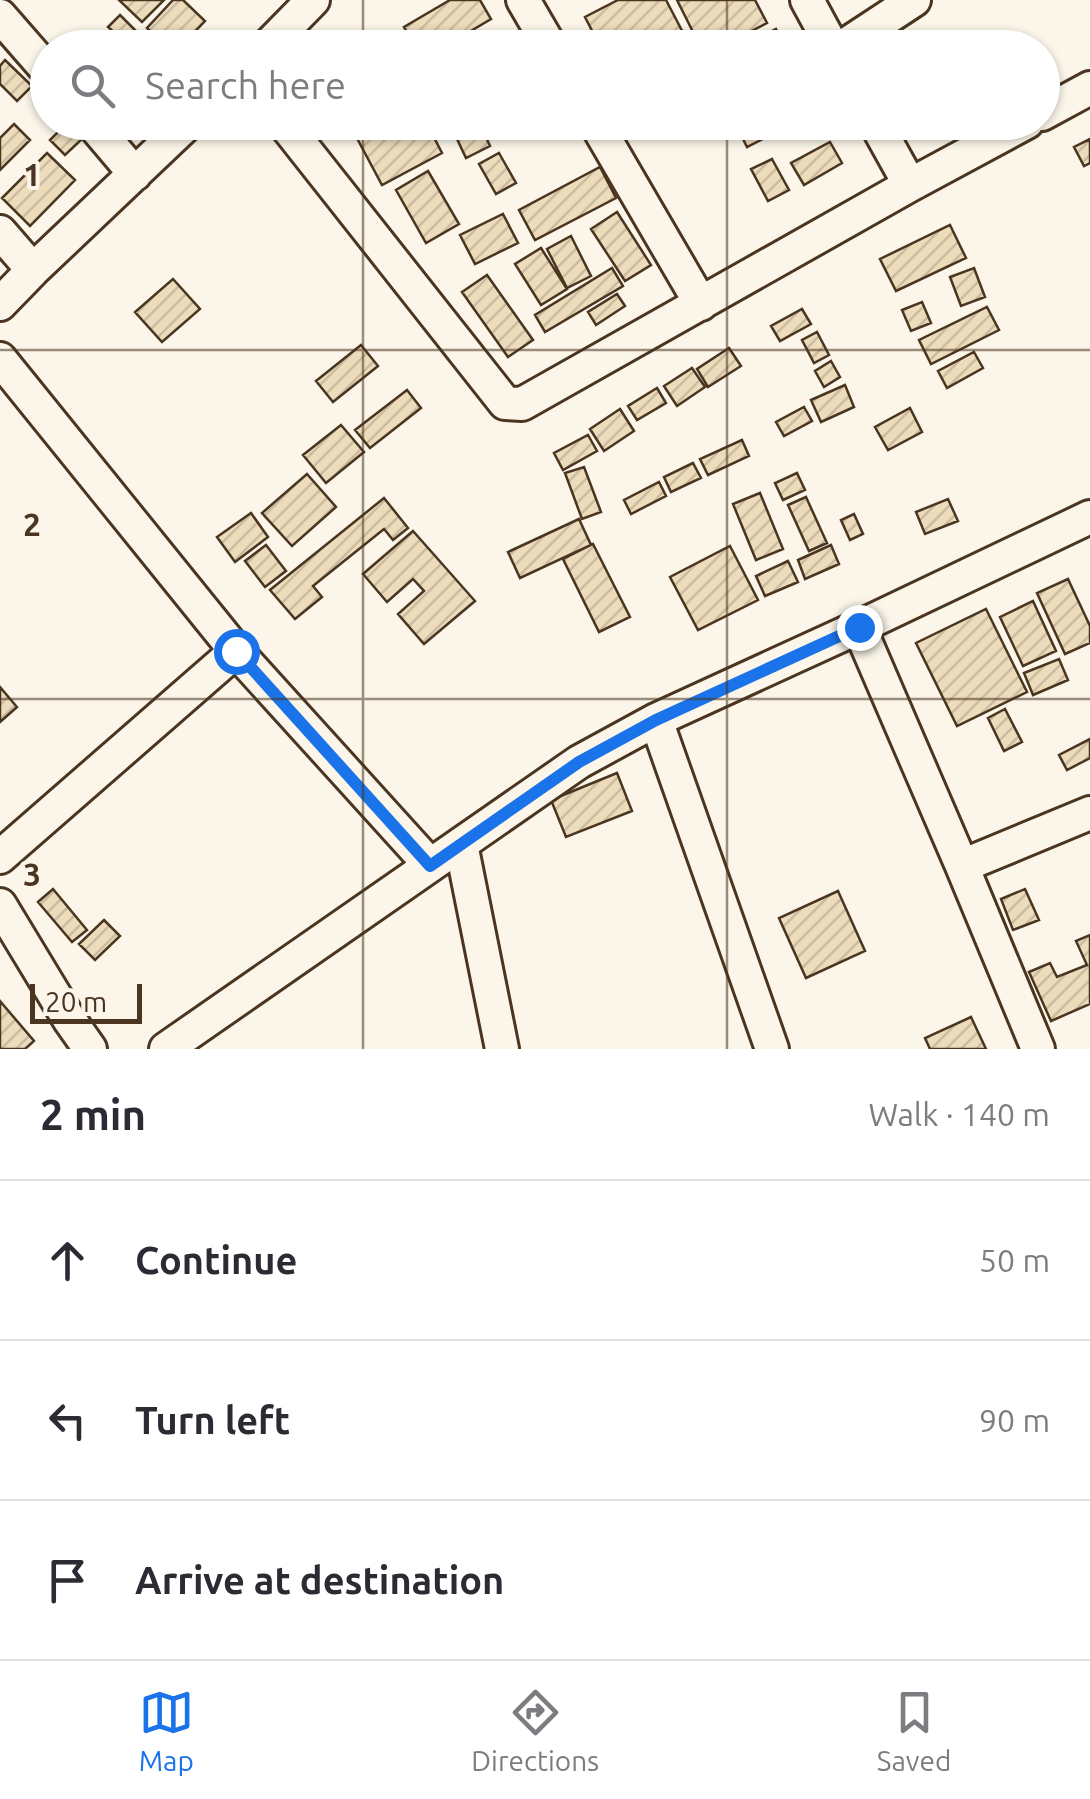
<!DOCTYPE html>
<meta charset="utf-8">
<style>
body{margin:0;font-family:Ubuntu,sans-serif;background:#f2f2f3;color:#2b2b33}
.scale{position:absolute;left:30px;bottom:25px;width:112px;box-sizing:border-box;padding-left:10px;border:5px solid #4a3520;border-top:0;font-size:28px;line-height:35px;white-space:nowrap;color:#4a3520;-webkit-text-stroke:8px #fbf6e9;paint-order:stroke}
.stop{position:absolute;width:30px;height:30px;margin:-22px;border:8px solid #1a73e8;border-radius:50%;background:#fff}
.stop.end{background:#1a73e8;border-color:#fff;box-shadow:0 2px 10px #0008}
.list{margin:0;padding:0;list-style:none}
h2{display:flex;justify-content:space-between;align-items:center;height:130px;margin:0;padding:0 40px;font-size:42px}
h2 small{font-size:32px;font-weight:400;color:#7c7c81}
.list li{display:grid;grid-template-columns:65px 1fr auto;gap:30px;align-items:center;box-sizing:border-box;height:160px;padding:0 40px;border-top:2px solid #e1e1e2}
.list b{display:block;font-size:38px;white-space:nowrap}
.list em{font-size:32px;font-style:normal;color:#7c7c81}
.icon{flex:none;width:55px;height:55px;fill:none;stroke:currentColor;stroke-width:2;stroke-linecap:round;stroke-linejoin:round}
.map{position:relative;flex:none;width:1090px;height:1049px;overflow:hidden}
.search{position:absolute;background:#fff;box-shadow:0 2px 8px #0004;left:30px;right:30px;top:30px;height:110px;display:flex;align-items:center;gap:25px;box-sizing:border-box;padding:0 35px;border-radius:55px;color:#7c7c81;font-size:38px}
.sheet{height:610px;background:#fff}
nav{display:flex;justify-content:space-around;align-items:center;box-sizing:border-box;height:140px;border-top:2px solid #e1e1e2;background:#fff;font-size:28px;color:#7c7c81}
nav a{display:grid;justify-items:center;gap:5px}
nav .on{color:#1a73e8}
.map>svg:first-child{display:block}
</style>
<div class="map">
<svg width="1090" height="1049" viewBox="0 0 1090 1049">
<defs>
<pattern id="building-hatch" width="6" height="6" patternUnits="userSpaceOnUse" patternTransform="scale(2.5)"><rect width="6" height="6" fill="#ecdcbc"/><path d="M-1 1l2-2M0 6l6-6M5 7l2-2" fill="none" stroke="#ccbda1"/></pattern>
</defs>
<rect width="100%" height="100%" fill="#fbf6e9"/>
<!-- building -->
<path fill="url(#building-hatch)" stroke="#4a3520" stroke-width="2.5" d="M 119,0 L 164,0 L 142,22 Z
M 173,0 L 183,0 L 205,21 L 179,48 L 167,48 L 147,28 Z
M 450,0 L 480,0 L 491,19 L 442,48 L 415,48 L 404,27 Z
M 618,0 L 666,0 L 691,48 L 601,48 L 585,17 Z
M 677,0 L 755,0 L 767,23 L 718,48 L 701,48 Z
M 120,15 L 135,30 L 124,41 L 108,27 Z
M 776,29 L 785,48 L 737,48 Z
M 5,60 L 32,86 L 17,101 L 0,84 L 0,66 Z
M 359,122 L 426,122 L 442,153 L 382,185 L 351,127 Z
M 449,122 L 479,122 L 490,146 L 466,158 Z
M 751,122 L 796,122 L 747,147 L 738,129 Z
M 67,123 L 82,139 L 65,155 L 50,140 Z
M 14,124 L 30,140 L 0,170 L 0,138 Z
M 1090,139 L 1090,163 L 1084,166 L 1074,147 Z
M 830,142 L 842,163 L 804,185 L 791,163 Z
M 47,153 L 75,180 L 30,226 L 2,198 Z
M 499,153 L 516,183 L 496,194 L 479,164 Z
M 772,159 L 789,190 L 768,201 L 751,169 Z
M 600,167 L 616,198 L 535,240 L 519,210 Z
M 428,171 L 459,224 L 426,243 L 396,190 Z
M 617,212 L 651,265 L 625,281 L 591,229 Z
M 503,214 L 518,243 L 475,264 L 460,235 Z
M 950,225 L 966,258 L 896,291 L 880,259 Z
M 571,236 L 591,276 L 567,288 L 547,249 Z
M 541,248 L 567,289 L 541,305 L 515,264 Z
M 612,268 L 623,286 L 545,332 L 535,315 Z
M 974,268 L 985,297 L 961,306 L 950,277 Z
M 487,275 L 533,340 L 508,357 L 462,292 Z
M 173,279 L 200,309 L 162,342 L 135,312 Z
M 617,294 L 625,306 L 596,325 L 588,312 Z
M 922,302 L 931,323 L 911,331 L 902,310 Z
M 987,307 L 999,330 L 931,364 L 919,340 Z
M 802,309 L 811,324 L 780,341 L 771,326 Z
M 817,332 L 829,355 L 814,363 L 802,340 Z
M 361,345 L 378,366 L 333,402 L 316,381 Z
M 729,348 L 741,366 L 708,387 L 697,369 Z
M 974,352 L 983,368 L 947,388 L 938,371 Z
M 831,361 L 840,377 L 824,387 L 815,371 Z
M 692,368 L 705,387 L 677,406 L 664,386 Z
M 845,385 L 854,407 L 821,422 L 811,400 Z
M 657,388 L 666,403 L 637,420 L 628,406 Z
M 407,390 L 421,408 L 370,448 L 355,430 Z
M 804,407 L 812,421 L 784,436 L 776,422 Z
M 910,408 L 922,432 L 888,450 L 875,427 Z
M 620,409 L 634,431 L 604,451 L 590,429 Z
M 341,425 L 364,452 L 326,483 L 303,455 Z
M 588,435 L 597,451 L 563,470 L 554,453 Z
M 742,440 L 749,456 L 708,475 L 700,459 Z
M 693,463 L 701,478 L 671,492 L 664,477 Z
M 584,467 L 601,512 L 582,519 L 565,473 Z
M 797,473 L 805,490 L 783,500 L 775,483 Z
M 307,474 L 336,507 L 292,546 L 262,513 Z
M 659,482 L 666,496 L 631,514 L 624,500 Z
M 760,493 L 783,549 L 756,560 L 733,504 Z
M 806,497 L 827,543 L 809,551 L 788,505 Z
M 384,498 L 408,528 L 393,540 L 384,529 L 313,586 L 322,597 L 295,619 L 270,590 Z
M 948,499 L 958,521 L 925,534 L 916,512 Z
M 251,513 L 268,537 L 235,562 L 217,537 Z
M 854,514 L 863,534 L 850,540 L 841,520 Z
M 579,519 L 591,545 L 520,578 L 508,552 Z
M 413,531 L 475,601 L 424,644 L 398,614 L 424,591 L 413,579 L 387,602 L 363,574 Z
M 593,544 L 630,617 L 599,632 L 563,559 Z
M 266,545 L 286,571 L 265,587 L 245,561 Z
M 831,545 L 839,564 L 805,579 L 798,560 Z
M 730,546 L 758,600 L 698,630 L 670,577 Z
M 788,561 L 798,582 L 765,596 L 756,576 Z
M 1068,579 L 1090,626 L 1090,643 L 1065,654 L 1037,593 Z
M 1033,601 L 1056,651 L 1023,666 L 1000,617 Z
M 986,609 L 1027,692 L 957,726 L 916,643 Z
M 1059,659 L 1068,680 L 1033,695 L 1024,673 Z
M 0,687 L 17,707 L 0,722 Z
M 1005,709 L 1022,742 L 1004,751 L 988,718 Z
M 1090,739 L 1090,758 L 1067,770 L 1059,755 Z
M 617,773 L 632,811 L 566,837 L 551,800 Z
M 53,889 L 87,930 L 72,942 L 38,902 Z
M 1025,889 L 1039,920 L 1013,930 L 1001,899 Z
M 838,891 L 865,951 L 806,978 L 779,918 Z
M 104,920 L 120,936 L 95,960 L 79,944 Z
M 1090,935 L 1090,1004 L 1051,1021 L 1029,972 L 1050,963 L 1057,977 L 1087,965 L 1076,941 Z
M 0,1001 L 34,1041 L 25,1049 L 0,1049 Z
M 971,1017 L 986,1049 L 930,1049 L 925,1038 Z"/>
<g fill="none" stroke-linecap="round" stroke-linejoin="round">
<defs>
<path id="minor" d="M 523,0 L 551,48
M 807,0 L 833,48
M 0,16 L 48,71
M 266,48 L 313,0
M 841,48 L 914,0
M 1042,114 L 1090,88
M 91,122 L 135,174
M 283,122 L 505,403 L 522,404 L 910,185 L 1027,122
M 595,122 L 701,304
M 875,122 L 910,185
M 0,232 L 33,270
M 0,304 L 33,270 L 189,122
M 0,359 L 236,651 L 430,865
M 859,627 L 962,866 L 1038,1049
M 656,720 L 772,1049
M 461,844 L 502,1049
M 0,857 L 236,651
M 962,866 L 1090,813
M 0,905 L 69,1019 L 90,1049
M 166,1049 L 579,762 L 656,720 L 859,627 L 1090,517"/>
</defs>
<!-- minor casing -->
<use href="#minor" stroke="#4a3520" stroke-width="38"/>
<!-- minor -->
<use href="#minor" stroke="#fbf6e9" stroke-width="32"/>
</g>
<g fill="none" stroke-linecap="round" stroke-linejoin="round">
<!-- route -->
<path stroke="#1a73e8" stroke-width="12" d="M 236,651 L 430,866 L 579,762 L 656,720 L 859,627"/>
</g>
<!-- grid -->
<path fill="none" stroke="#4a3520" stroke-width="2.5" stroke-opacity="0.55" d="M 363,0 L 363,48M 727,0 L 727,48M 363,122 L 363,1049M 727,122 L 727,1049M 0,350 L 1090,350M 0,699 L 1090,699"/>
<g font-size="32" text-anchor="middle" font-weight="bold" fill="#4a3520" stroke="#fbf6e9" stroke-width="8" stroke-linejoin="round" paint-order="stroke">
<text x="32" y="186">1</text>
<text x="32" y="536">2</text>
<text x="32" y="886">3</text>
</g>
</svg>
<div class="scale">20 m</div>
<div class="stop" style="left:236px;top:651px"></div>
<div class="stop end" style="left:859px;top:627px"></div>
<div class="search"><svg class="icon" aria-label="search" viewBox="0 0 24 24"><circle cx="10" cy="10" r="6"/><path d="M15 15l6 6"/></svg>Search here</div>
</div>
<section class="sheet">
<h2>2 min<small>Walk · 140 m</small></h2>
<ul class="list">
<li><svg class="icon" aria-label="ahead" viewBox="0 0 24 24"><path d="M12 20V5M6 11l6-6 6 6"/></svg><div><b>Continue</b></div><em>50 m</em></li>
<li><svg class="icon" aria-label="left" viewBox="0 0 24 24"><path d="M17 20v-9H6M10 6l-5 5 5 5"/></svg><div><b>Turn left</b></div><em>90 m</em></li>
<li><svg class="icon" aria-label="arrive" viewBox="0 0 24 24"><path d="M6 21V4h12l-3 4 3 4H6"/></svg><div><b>Arrive at destination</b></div></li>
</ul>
</section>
<nav>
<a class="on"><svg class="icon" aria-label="map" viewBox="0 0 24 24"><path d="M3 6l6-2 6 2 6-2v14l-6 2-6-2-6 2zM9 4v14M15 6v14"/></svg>Map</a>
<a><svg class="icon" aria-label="directions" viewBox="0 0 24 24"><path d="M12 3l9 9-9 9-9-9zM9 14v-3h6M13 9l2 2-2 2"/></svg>Directions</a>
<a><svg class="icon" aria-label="saved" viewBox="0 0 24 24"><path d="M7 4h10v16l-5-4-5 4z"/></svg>Saved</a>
</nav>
